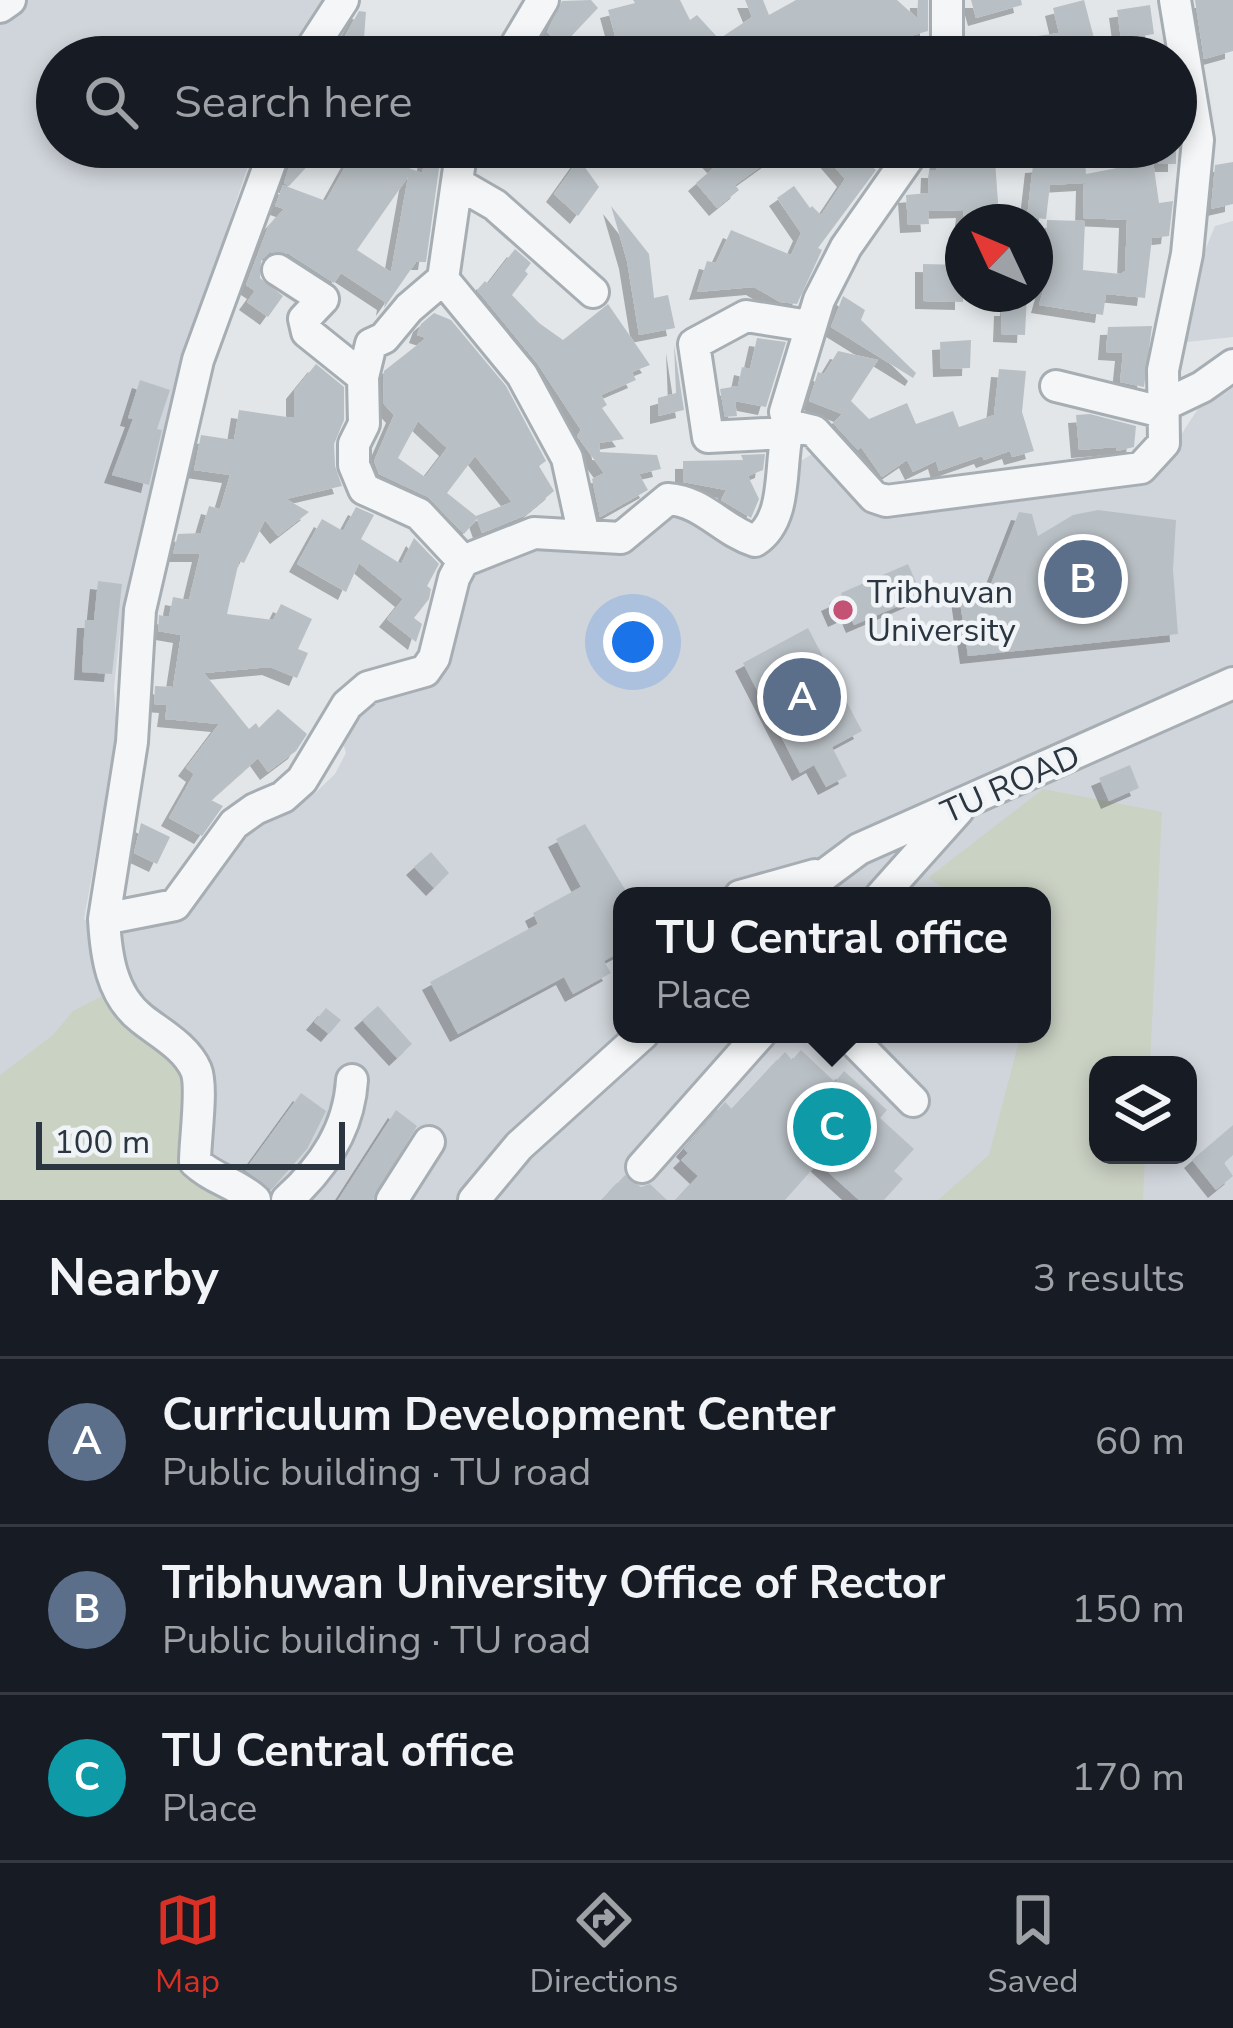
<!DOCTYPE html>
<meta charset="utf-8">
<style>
body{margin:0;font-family:"Nunito Sans",sans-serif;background:#242831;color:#f1f3f6}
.controls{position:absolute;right:36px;bottom:36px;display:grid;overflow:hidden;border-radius:24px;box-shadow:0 6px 18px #0003}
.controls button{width:108px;height:108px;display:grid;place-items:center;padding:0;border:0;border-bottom:3px solid #363941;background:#171b24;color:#f1f3f6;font:60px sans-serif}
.compass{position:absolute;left:945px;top:204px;width:108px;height:108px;border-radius:50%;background:#171b24;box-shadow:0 6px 18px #0003;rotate:314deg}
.scale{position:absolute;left:36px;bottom:30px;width:309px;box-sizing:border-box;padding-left:12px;border:6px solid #2b3640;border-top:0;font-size:33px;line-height:42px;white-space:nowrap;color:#2b3640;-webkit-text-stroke:9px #f1f4f7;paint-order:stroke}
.you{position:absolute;left:633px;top:642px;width:42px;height:42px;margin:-30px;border:9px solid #fff;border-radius:50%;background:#1a73e8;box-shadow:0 0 0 18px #1a73e833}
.badge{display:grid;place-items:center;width:78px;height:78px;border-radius:50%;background:#d93025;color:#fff;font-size:39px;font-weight:700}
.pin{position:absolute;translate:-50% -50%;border:6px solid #fff;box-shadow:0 3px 12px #0006}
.popup{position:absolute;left:613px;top:887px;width:438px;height:156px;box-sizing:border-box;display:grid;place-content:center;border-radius:24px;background:#171b24;filter:drop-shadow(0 3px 9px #0005);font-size:39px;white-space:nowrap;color:#9ea1a6}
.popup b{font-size:45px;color:#f1f3f6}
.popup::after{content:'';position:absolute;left:50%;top:100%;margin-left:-24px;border:24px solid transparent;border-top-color:#171b24}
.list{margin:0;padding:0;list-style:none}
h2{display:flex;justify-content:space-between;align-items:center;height:156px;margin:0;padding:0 48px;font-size:51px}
h2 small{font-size:39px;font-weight:400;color:#9ea1a6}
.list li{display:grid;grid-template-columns:78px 1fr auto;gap:36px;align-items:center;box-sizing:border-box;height:168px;padding:0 48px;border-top:3px solid #363941}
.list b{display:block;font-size:45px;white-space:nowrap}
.list p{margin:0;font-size:39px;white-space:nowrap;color:#9ea1a6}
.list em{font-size:39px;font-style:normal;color:#9ea1a6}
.icon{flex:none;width:66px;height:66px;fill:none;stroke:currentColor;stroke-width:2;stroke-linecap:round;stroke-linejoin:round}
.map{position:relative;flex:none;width:1233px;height:1200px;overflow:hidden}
.search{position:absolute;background:#171b24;box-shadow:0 6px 18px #0003;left:36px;right:36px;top:36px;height:132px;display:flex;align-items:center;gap:30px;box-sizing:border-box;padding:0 42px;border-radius:66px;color:#9ea1a6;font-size:45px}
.sheet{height:660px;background:#171b24}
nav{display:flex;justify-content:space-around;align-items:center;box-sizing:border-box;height:168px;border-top:3px solid #363941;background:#171b24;font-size:33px;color:#9ea1a6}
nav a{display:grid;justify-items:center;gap:6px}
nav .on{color:#d93025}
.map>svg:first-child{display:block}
</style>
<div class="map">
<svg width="1233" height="1200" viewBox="0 0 1233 1200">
<defs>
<filter id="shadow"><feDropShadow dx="-8" dy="8" stdDeviation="0" flood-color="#0004"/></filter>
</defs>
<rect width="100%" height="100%" fill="#e2e6e9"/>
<!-- built -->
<path fill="#d0d5db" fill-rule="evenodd" d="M 0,0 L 325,0 L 315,18 L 282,57 L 57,57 L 57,147 L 254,147 L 178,379 L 120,633 L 114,687 L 117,738 L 84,919 L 98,930 L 167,906 L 241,835 L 315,793 L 335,774 L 346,753 L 341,738 L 350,704 L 420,674 L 466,569 L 512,542 L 630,543 L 671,507 L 742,547 L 783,529 L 801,461 L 812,454 L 824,457 L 868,501 L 1155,475 L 1205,398 L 1233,374 L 1233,1200 L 0,1200 ZM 622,896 L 1042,896 L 1042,1034 L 622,1034 ZM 1098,1065 L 1188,1065 L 1188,1155 L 1098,1155 Z
M 1233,221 L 1233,337 L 1177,343 L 1182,305 L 1215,226 Z"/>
<!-- green -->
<path fill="#cad2c4" d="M 1043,789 L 1162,812 L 1150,1065 L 1098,1065 L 1098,1155 L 1145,1155 L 1143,1200 L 938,1200 L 989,1155 L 1021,1034 L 1042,1034 L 1042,896 L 956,896 L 928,878 Z
M 102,996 L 192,1068 L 189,1122 L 236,1200 L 0,1200 L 0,1075 L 53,1035 L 73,1011 Z"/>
<!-- building -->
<path fill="#b9c0c5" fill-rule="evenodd" filter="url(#shadow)" d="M 591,0 L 598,8 L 562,46 L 547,32 L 562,1 Z
M 633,0 L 680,0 L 690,20 L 697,15 L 719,39 L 752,17 L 745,0 L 763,0 L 769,15 L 796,0 L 897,0 L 917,18 L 918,0 L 928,0 L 928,31 L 903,38 L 907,57 L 598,57 L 617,43 L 608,10 L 635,3 Z
M 971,0 L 1021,0 L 1022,5 L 976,18 Z
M 1084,0 L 1099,57 L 967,57 L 967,46 L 1059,33 L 1053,8 Z
M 1195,0 L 1233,0 L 1233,51 L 1204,59 Z
M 1150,5 L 1154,34 L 1121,39 L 1117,10 Z
M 359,11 L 366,12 L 364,38 L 345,36 Z
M 1176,128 L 1176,164 L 1159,164 L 1156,147 L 1176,147 Z
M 295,147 L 325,147 L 289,186 L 284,183 Z
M 356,147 L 377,147 L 372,154 L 422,173 L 429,147 L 442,147 L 426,262 L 416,262 L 384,308 L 385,302 L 341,273 L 334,283 L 289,254 L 270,252 L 261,260 L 260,278 L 283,296 L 268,317 L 247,302 L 255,291 L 246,285 L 268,227 L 284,209 L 275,206 L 283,185 L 326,201 ZM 408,177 L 391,272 L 357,250 Z
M 698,147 L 788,147 L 735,185 L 739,190 L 717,208 L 696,183 L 716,166 Z
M 838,147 L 869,147 L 860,156 L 876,170 L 818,248 L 822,250 L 797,304 L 780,302 L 754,287 L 697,292 L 707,261 L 716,263 L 731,230 L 791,255 L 801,233 L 777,198 L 794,186 L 810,208 L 812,206 L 821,215 L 845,179 L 826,157 Z
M 940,147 L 994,147 L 998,202 L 995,222 L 963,218 L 964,210 L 928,211 L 929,224 L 908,225 L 906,195 L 928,193 L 929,170 L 936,170 Z
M 579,159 L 599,187 L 578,216 L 554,194 Z
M 1085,161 L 1086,174 L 1153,161 L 1159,203 L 1173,201 L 1169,236 L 1152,238 L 1145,298 L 1106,294 L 1103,315 L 1039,305 L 1045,284 L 1047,220 L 1085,221 L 1083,270 L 1121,274 L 1125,271 L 1127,220 L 1083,218 L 1084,183 L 1050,185 L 1046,219 L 1027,217 L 1033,165 Z
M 1233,162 L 1233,204 L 1211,209 L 1215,165 Z
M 611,206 L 649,254 L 654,298 L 668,295 L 675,328 L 639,335 L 627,261 Z
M 515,249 L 531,263 L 525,271 L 528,274 L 512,295 L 539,323 L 563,340 L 608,304 L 650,365 L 632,372 L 636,380 L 601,395 L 607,405 L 602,408 L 624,439 L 599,443 L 600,452 L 657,455 L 661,469 L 639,474 L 648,490 L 600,517 L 592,479 L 604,473 L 577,436 L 581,430 L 537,363 L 477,290 L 485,281 L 488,284 Z
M 923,264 L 963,265 L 963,302 L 923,301 Z
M 1009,294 L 1027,294 L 1025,335 L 1001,334 L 1002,308 L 1008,308 Z
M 843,296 L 865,310 L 861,320 L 916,373 L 913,378 L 831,327 Z
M 434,313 L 451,320 L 506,386 L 546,461 L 539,466 L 554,491 L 524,516 L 482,533 L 477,519 L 464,534 L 428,497 L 379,474 L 374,461 L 394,415 L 383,403 L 384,371 L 426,338 L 417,335 L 421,324 ZM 418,421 L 447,448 L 425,477 L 398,458 ZM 475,456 L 512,502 L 476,516 L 447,493 Z
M 1152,326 L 1144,387 L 1120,382 L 1123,353 L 1106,352 L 1108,327 Z
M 757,338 L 786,342 L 766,407 L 735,401 L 737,416 L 725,417 L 720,389 L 738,386 L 742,367 L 750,369 Z
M 971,340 L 970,368 L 941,369 L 940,342 Z
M 674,345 L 684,410 L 658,416 L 658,398 L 676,393 Z
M 838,351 L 878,360 L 851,401 L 869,419 L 907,403 L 916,424 L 953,411 L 959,427 L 994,415 L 999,369 L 1026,371 L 1022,412 L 1034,451 L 1012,457 L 1010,451 L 984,460 L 982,456 L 939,471 L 936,461 L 913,472 L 907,460 L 882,477 L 861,447 L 858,450 L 833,423 L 842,414 L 809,401 L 818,372 L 824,374 Z
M 316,364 L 344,387 L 344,420 L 334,444 L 335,466 L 342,486 L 286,499 L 309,512 L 278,536 L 265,520 L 244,563 L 239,561 L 227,614 L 273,620 L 281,604 L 312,619 L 298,649 L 308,653 L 297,678 L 270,667 L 204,673 L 249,729 L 256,723 L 259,728 L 278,709 L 307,734 L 296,751 L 268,772 L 258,758 L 211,800 L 223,806 L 202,836 L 169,818 L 194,774 L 186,768 L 219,724 L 165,719 L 167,705 L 154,704 L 155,686 L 173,687 L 181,635 L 158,631 L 159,615 L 169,617 L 173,597 L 189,600 L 200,554 L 173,554 L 178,534 L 201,533 L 209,506 L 220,509 L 230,475 L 194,470 L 201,435 L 234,440 L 239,410 L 294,418 L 294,391 Z
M 140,380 L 170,390 L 157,429 L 162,430 L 149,485 L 112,475 L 133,419 L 128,418 Z
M 1090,414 L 1136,426 L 1134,447 L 1117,451 L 1116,447 L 1079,450 L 1076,415 Z
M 765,454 L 763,470 L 748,476 L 759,499 L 751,518 L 721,500 L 726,490 L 683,482 L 683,461 L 743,460 L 741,455 Z
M 356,507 L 374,515 L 361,539 L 401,564 L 414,538 L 439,564 L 427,586 L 431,589 L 429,599 L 414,618 L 422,624 L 416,642 L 387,619 L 403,599 L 359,563 L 346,592 L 297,564 L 322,519 L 343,531 Z
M 1098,510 L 1176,520 L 1173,570 L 1178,634 L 968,656 L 959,595 L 989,589 L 1019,512 L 1032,514 L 1038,536 L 1073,515 Z
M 908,564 L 922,596 L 854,625 L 849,613 L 836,619 L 829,603 L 842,597 L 841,593 Z
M 98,581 L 122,584 L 112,674 L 82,672 L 85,620 L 94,620 Z
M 808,628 L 862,731 L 832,747 L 847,776 L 826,787 L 814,765 L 800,773 L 743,663 Z
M 1130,765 L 1139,788 L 1109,801 L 1099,778 Z
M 141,823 L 170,837 L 157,864 L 134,853 Z
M 585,824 L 629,896 L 622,896 L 622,951 L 604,961 L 611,973 L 573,994 L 564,977 L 458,1034 L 430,982 L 538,924 L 533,913 L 581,887 L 556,839 Z
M 431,852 L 449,873 L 434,888 L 414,867 Z
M 378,1006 L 412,1044 L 397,1058 L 362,1020 Z
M 326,1008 L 341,1020 L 329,1034 L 314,1022 Z
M 801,1050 L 835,1082 L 844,1071 L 887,1110 L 880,1118 L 914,1149 L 894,1171 L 903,1179 L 884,1200 L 859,1200 L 818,1163 L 785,1200 L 676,1200 L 698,1176 L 681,1160 L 688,1153 L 684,1149 L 725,1102 L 732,1109 L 785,1052 L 792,1060 Z
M 301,1093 L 326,1111 L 307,1149 L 271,1190 L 245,1170 Z
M 396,1110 L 417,1126 L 373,1200 L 338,1200 Z
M 1233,1125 L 1233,1155 L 1224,1163 L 1233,1176 L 1216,1190 L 1192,1160 Z
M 625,1175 L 641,1187 L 650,1184 L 667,1200 L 602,1200 Z"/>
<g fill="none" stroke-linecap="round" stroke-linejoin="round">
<defs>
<path id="minor" d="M 947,0 L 947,57
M 0,7 L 10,0
M 306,57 L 343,0
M 509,57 L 543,0
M 276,147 L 198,360 L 140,610 L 132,742 L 104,919 L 175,905 L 234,824 L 255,809 L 283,797 L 302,780 L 347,705 L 368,687 L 425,671 L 434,658 L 454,578 L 463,561 L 534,533 L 621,538 L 668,499 C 703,501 723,531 755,541 C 790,518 778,461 789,425
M 462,147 L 443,279 L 522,375 L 567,458 L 584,536
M 916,147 L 846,247 L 819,300 L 785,412 L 789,425 L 814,431 L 874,497 L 886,501 L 1141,468 L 1164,443 L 1163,370 L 1187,254 L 1198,140 L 1175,0
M 457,183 L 495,205 L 593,292
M 278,270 L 323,299 L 304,319 L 307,332 L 363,377
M 443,279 L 409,308 L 384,338 L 371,344 L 363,377 L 364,424 L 354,444 L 354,465 L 364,489 L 419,514 L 463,561
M 1056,386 L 1154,410 L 1202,387 L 1233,365
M 786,433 L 708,437 L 694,344 L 746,316 L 809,326
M 740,896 L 815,875
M 796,896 L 859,849 L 1233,683
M 881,896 L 958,810
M 104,919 C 106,955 111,995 142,1019 C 161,1034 186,1047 196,1070 C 203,1087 195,1139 195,1162 C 214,1180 237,1183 255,1200
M 847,1034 L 913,1101
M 642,1167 L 760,1034
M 287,1200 C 324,1167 349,1129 352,1080
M 392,1200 L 429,1142
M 474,1200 L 519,1146 L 643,1034"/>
</defs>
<!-- minor casing -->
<use href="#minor" stroke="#a7aeb3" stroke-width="36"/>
<!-- path -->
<path stroke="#b8bcc1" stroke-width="3" stroke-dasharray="9 9" stroke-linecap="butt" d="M 854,147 L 874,164"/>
<!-- minor -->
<use href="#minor" stroke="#f4f6f8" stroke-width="30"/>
</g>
<!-- markers -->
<circle fill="#c35275" stroke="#f1f4f7" stroke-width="4.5" cx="843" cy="610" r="12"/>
<g text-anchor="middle" stroke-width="9" stroke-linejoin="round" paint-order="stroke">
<!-- poi labels -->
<g font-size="33" fill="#2b3640" stroke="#f1f4f7" text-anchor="start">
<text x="867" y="603">Tribhuvan<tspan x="867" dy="38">University</tspan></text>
</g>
<!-- street labels -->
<g font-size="33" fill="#2b3640" stroke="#f1f4f7">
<text transform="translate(1010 783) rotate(-24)" y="12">TU ROAD</text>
</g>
</g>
</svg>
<div class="controls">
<button><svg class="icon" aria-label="layers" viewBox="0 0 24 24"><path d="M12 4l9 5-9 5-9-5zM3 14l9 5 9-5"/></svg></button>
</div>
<svg class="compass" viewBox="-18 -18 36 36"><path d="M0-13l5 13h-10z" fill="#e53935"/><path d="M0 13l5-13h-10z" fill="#9ea1a6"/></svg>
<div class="scale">100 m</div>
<div class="you"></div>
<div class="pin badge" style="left:802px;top:697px;background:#5c6f8a">A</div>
<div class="pin badge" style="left:1083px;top:579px;background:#5c6f8a">B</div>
<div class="pin badge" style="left:832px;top:1127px;background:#0f9aa8">C</div>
<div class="popup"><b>TU Central office</b>Place</div>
<div class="search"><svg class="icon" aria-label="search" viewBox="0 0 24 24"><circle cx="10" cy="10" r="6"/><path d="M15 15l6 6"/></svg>Search here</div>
</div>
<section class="sheet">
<h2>Nearby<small>3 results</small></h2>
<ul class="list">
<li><span class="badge" style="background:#5c6f8a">A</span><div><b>Curriculum Development Center</b><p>Public building · TU road</p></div><em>60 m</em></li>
<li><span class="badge" style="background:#5c6f8a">B</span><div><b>Tribhuwan University Office of Rector</b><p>Public building · TU road</p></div><em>150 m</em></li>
<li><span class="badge" style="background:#0f9aa8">C</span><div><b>TU Central office</b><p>Place</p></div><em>170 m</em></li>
</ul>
</section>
<nav>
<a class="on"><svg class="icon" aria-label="map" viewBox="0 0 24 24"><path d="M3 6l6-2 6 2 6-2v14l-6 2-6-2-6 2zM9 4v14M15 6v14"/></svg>Map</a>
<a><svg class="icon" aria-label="directions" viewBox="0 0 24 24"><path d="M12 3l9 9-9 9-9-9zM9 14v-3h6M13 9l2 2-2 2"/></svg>Directions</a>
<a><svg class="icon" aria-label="saved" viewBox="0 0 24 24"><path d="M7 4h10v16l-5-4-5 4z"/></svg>Saved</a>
</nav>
